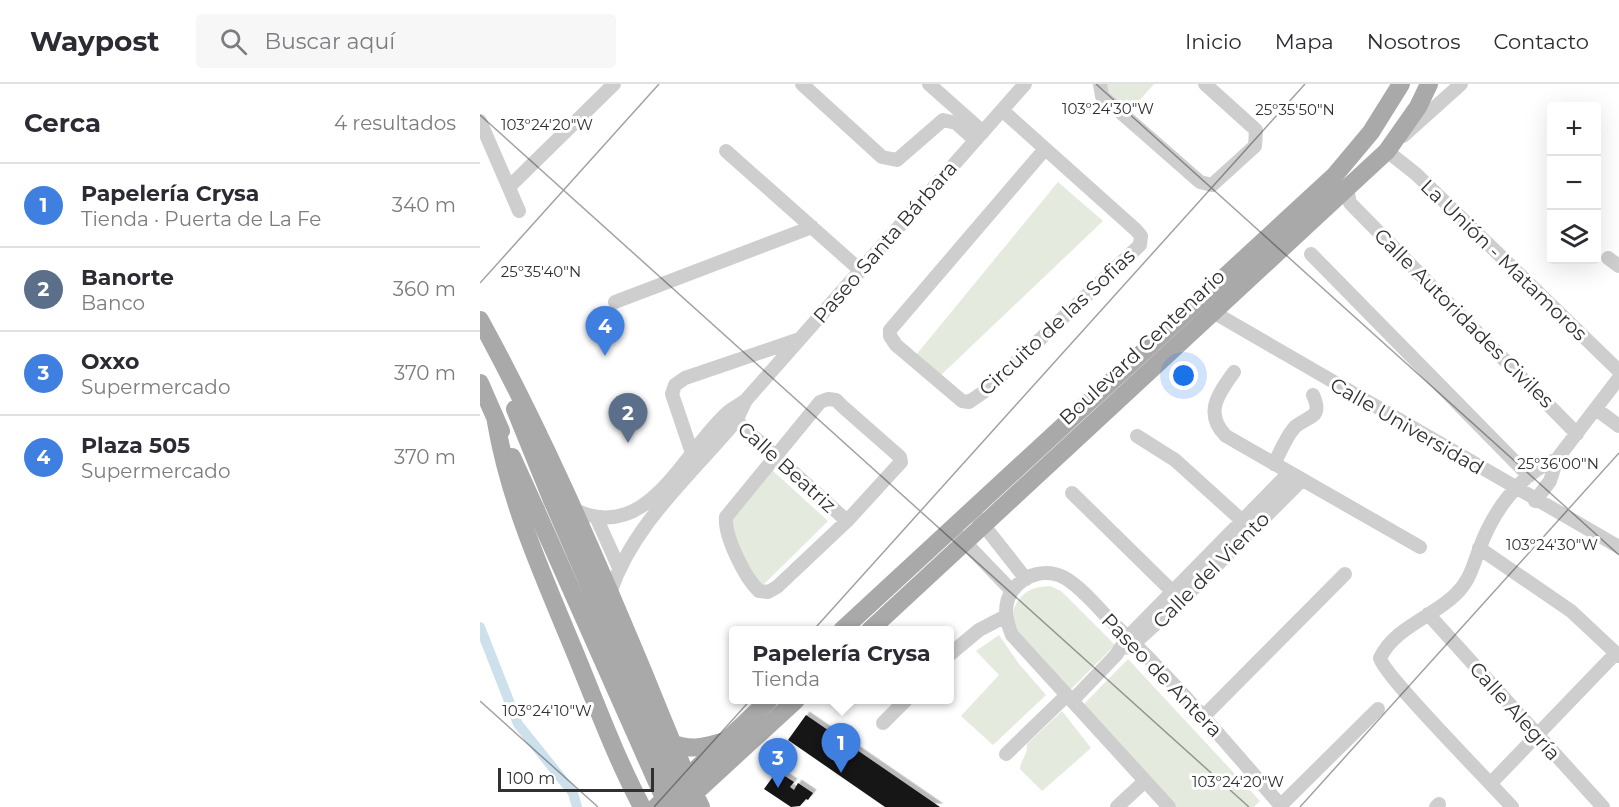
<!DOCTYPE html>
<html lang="es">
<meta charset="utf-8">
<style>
body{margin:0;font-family:Montserrat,sans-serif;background:#f7f7f7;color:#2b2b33}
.controls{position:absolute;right:18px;top:18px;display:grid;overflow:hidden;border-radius:6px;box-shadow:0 6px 24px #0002}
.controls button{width:54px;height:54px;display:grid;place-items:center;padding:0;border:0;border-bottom:2px solid #e1e1e2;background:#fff;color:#2b2b33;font:30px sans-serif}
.scale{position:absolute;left:18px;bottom:15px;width:156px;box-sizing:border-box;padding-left:6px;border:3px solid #313131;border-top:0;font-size:16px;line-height:21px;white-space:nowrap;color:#313131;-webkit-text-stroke:4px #fff;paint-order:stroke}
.you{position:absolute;left:704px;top:292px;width:21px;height:21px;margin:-15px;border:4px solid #fff;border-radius:50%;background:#1a73e8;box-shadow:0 0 0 9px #1a73e833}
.badge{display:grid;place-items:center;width:39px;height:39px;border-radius:50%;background:#b45309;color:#fff;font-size:20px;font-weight:700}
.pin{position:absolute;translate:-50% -50px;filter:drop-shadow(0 2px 3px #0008)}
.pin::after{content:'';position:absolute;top:32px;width:21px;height:18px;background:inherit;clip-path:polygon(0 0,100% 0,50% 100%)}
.popup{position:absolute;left:249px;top:542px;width:225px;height:78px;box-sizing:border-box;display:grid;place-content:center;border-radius:6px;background:#fff;filter:drop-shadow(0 2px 4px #0005);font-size:20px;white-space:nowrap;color:#7c7c81}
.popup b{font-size:22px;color:#2b2b33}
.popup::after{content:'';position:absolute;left:50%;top:100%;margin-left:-12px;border:12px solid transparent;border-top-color:#fff}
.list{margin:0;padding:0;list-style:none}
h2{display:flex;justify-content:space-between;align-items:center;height:78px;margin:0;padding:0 24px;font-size:26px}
h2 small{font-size:20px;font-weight:400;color:#7c7c81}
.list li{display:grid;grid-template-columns:39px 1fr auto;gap:18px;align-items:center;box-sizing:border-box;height:84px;padding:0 24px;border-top:2px solid #e1e1e2}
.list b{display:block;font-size:22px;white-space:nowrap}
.list p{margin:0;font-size:20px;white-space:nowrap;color:#7c7c81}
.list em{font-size:20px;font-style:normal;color:#7c7c81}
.icon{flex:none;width:33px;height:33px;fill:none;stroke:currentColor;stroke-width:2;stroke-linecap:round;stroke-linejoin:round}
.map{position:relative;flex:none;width:1139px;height:723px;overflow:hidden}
header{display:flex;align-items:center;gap:36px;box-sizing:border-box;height:84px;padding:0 30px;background:#fff;border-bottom:2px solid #e1e1e2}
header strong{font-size:28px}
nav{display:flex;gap:33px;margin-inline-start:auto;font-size:21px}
.search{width:420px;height:54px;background:#f7f7f7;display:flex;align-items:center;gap:15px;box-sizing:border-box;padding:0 21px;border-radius:6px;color:#7c7c81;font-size:22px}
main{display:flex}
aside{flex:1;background:#fff}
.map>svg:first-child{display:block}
</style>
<header>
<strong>Waypost</strong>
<div class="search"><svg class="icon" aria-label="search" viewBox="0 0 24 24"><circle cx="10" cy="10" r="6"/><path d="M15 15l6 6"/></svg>Buscar aquí</div>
<nav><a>Inicio</a><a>Mapa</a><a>Nosotros</a><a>Contacto</a></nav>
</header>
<main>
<aside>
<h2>Cerca<small>4 resultados</small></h2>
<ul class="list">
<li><span class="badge" style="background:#3f7fe0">1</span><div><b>Papelería Crysa</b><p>Tienda · Puerta de La Fe</p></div><em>340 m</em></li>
<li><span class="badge" style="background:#5c6f8a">2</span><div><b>Banorte</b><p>Banco</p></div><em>360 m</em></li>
<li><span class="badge" style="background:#3f7fe0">3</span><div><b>Oxxo</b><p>Supermercado</p></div><em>370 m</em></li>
<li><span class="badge" style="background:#3f7fe0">4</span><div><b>Plaza 505</b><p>Supermercado</p></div><em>370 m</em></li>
</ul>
</aside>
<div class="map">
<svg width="1139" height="723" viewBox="0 0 1139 723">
<defs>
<filter id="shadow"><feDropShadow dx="3.5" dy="-3.5" stdDeviation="0" flood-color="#0004"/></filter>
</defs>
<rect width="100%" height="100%" fill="#fff"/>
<!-- green -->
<path fill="#e4eadd" d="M 626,0 L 674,0 L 649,28 L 625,6 Z
M 578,98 L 623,137 L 460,292 L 436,271 Z
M 292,386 L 348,437 L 282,502 C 265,490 252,454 251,434 Z
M 570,502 L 581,507 L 635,561 L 589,607 C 572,588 517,544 538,517 C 546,505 556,503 570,502 Z
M 519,551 L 539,580 L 566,611 L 513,661 L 481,632 L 519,591 L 496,567 Z
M 648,575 L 780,717 L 774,723 L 696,723 L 603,621 Z
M 582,627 L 611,664 L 562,707 L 540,685 C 541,675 548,671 547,660 Z"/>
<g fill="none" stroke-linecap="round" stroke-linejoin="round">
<!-- canal -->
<path stroke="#cde1ec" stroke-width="10" d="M 0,543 L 38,640 L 93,709 L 97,723"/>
</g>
<!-- building -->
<path fill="#181818" filter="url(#shadow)" d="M 326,631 L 460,723 L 405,723 L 308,656 Z
M 297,687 L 314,698 L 310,703 L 314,706 L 318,699 L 333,709 L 328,716 L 326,715 L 320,722 L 311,723 L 284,705 Z"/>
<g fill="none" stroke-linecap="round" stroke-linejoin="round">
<!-- minor -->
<path stroke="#cecece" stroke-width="14" d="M 322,0 L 402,73 L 417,76 L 463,36 L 476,39 L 495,56
M 449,0 L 503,48
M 620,0 L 622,12 L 720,98 L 732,101 L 775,62 L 776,46 L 725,0
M 522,26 L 656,146 L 661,152 L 660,161 L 505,307 L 489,318 L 482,317 L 416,261 L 410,252 L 410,246 L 565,65
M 0,37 L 39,127
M 923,52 L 981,0
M 246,67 L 380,186
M 907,67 L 936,90 L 1139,287
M 29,103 L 134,0
M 867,105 L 870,119 L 1097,350
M 831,170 L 1049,392
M 1128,174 L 1139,182
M 135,218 L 332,143
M 726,224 L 1139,463
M 754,288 C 739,309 723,329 746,352 L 940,463
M 348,315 L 356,316 L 362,322 L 420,373 L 421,378 L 367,437 L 297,503 L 288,508 L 279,507 C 265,494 244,452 246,433 L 340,318 Z
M 1116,325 L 1139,342
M 251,332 L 367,437
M 657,352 L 695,376 L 768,442
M 212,369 L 192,310 L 195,301 L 205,294 L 317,256
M 794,380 C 800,369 807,350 816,342 C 830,331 843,334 833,311
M 592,409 L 698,513
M 1055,417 L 1070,397 L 1077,375 L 1139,294
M 93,425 C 167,462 202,370 247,329 C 252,324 260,321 266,316
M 498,434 L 546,495
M 117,435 L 139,484
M 479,452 L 532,507
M 999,464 L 1091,527 L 1139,572
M 130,509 C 153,440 210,392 256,337 L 266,316 L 545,0
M 948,530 L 1123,723
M 649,564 L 701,517 L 822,396
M 469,571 L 499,546 L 526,532
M 592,617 L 636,571 L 648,553 L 809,389
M 723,633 L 865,490
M 403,639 L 426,616
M 526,670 L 587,611
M 1011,699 L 1136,569
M 637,723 L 665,697
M 689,723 L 532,551 C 526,537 523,520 532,507 C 544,490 566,484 585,494 C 602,504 618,524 632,538 C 693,595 747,660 802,723
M 799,723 L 898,625
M 956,723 L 959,720
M 1032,723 C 1013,701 903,591 900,574 C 915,543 953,533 976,510 C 990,496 992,484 999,466 C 1012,429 1039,390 1077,375"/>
<!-- major -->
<path stroke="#a9a9a9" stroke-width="18" d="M 0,236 C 61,347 111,463 160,580 C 180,628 198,676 221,723
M 0,299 L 21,347
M 35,325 L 72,416
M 16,338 C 29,415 61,487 91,559 C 114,614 134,670 162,723
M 32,373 L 56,426
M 362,546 L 855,91 L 891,48 L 921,0
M 390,546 L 907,67 L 938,23 L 949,0
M 191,659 C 210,666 221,664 241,658
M 207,716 L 316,616
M 176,723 L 289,616"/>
<!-- major-bridge -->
<path stroke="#a9a9a9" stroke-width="18" d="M 72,416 L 206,723
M 56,426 L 188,723"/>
</g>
<!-- ticks -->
<path fill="none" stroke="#313131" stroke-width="1.5" stroke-opacity="0.45" d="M 616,0 L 1139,471M 0,31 L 769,723M 0,199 L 179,0M 0,617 L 118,723M 174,723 L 825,0M 820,723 L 1139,369"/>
<g text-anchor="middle" stroke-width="6" stroke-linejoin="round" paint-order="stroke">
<!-- street labels -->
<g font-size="20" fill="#313131" stroke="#fff">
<text transform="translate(405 158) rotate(-49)" y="7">Paseo Santa Bárbara</text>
<text transform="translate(1024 176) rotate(44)" y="7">La Unión - Matamoros</text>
<text transform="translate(984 234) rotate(45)" y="7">Calle Autoridades Civiles</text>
<text transform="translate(577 238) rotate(-43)" y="7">Circuito de las Sofias</text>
<text transform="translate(662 263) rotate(-43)" y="7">Boulevard Centenario</text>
<text transform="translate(927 342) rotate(30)" y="7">Calle Universidad</text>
<text transform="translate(307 383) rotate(42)" y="7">Calle Beatriz</text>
<text transform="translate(731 486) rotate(-45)" y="7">Calle del Viento</text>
<text transform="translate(682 591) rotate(46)" y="7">Paseo de Antera</text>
<text transform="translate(1035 627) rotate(48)" y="7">Calle Alegría</text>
</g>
</g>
<g font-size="15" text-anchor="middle" fill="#313131" stroke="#fff" stroke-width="6" stroke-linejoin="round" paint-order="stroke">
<text x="628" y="30">103°24'30"W</text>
<text x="815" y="31">25°35'50"N</text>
<text x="67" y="46">103°24'20"W</text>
<text x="61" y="193">25°35'40"N</text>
<text x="1078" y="385">25°36'00"N</text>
<text x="1072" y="466">103°24'30"W</text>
<text x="67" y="632">103°24'10"W</text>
<text x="758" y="703">103°24'20"W</text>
</g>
</svg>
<div class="controls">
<button>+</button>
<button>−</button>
<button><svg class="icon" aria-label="layers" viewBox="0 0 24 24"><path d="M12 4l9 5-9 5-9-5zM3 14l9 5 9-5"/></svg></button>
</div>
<div class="scale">100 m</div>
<div class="you"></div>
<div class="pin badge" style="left:361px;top:689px;background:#3f7fe0">1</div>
<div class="popup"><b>Papelería Crysa</b>Tienda</div>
<div class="pin badge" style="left:148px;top:359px;background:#5c6f8a">2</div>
<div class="pin badge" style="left:298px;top:704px;background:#3f7fe0">3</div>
<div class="pin badge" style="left:125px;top:272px;background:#3f7fe0">4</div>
</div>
</main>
